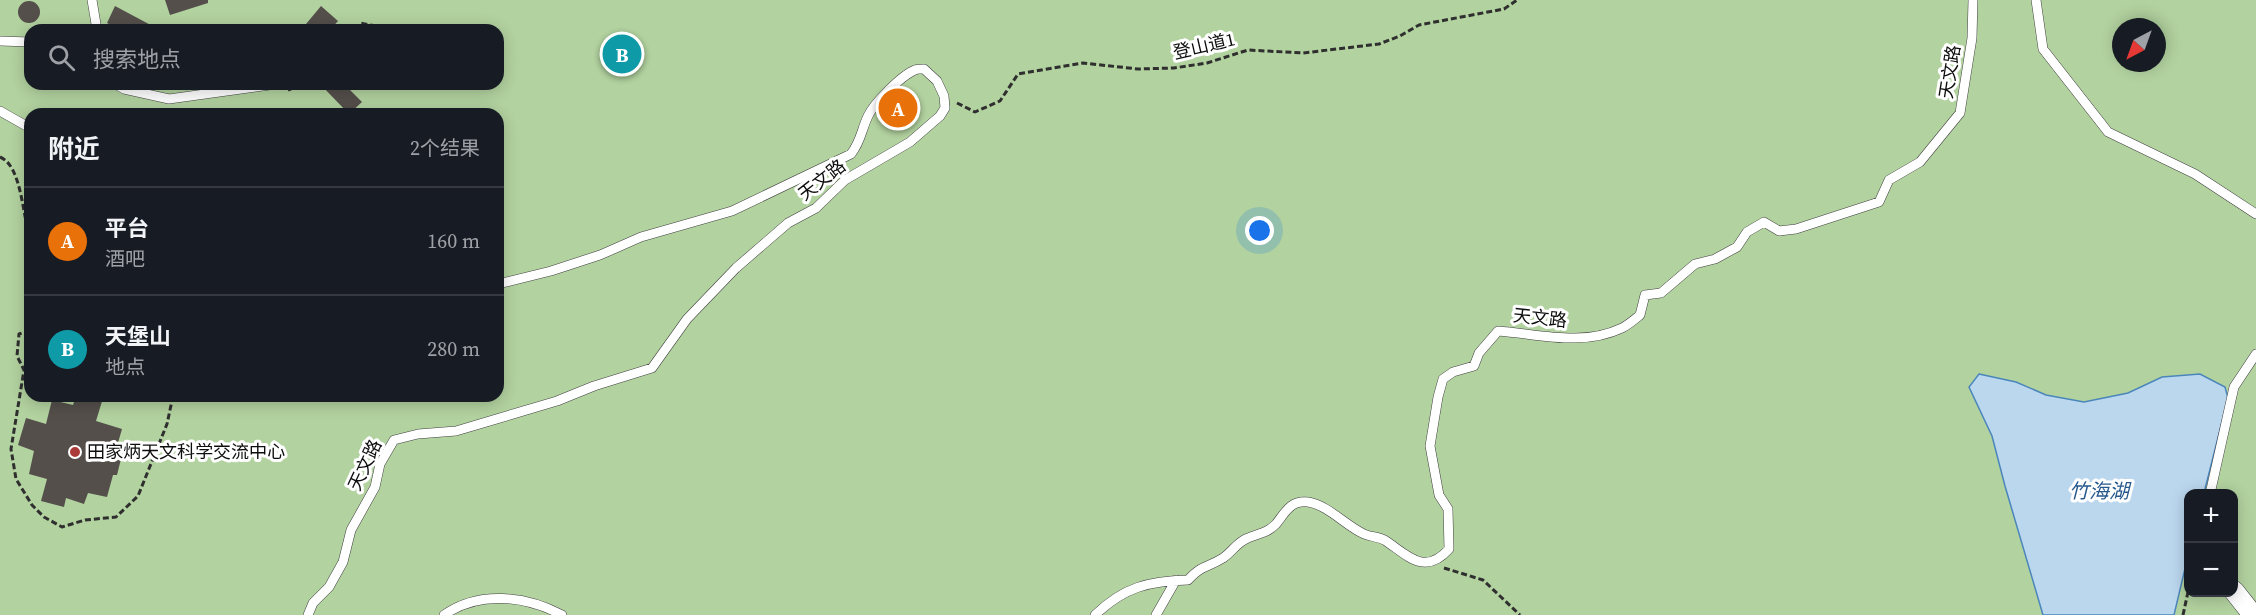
<!DOCTYPE html>
<html lang="zh">
<meta charset="utf-8">
<style>
body{margin:0;font-family:"Source Serif 4","Noto Sans SC",serif;background:#242831;color:#f1f3f6}
.controls{position:absolute;right:18px;bottom:18px;display:grid;overflow:hidden;border-radius:12px;box-shadow:0 3px 15px #0003}
.controls button{width:54px;height:54px;display:grid;place-items:center;padding:0;border:0;border-bottom:2px solid #363941;background:#171b24;color:#f1f3f6;font:30px sans-serif}
.compass{position:absolute;left:2112px;top:18px;width:54px;height:54px;border-radius:50%;background:#171b24;box-shadow:0 3px 15px #0003;rotate:221deg}
.you{position:absolute;left:1260px;top:231px;width:21px;height:21px;margin:-15px;border:4px solid #fff;border-radius:50%;background:#1a73e8;box-shadow:0 0 0 9px #1a73e833}
.badge{display:grid;place-items:center;width:39px;height:39px;border-radius:50%;background:#d2a0a0;color:#fff;font-size:20px;font-weight:700}
.pin{position:absolute;translate:-50% -50%;border:3px solid #fff;box-shadow:0 2px 6px #0006}
.list{margin:0;padding:0;list-style:none}
h2{display:flex;justify-content:space-between;align-items:center;height:78px;margin:0;padding:0 24px;font-size:26px}
h2 small{font-size:20px;font-weight:400;color:#9ea1a6}
.list li{display:grid;grid-template-columns:39px 1fr auto;gap:18px;align-items:center;box-sizing:border-box;height:108px;padding:0 24px;border-top:2px solid #363941}
.list b{display:block;font-size:22px;white-space:nowrap}
.list p{margin:0;font-size:20px;white-space:nowrap;color:#9ea1a6}
.list em{font-size:20px;font-style:normal;color:#9ea1a6}
.icon{flex:none;width:33px;height:33px;fill:none;stroke:currentColor;stroke-width:2;stroke-linecap:round;stroke-linejoin:round}
.map{position:relative;flex:none;width:2256px;height:615px;overflow:hidden}
.search{position:absolute;background:#171b24;box-shadow:0 3px 15px #0003;left:24px;top:24px;width:480px;height:66px;display:flex;align-items:center;gap:15px;box-sizing:border-box;padding:0 21px;border-radius:18px;color:#9ea1a6;font-size:22px}
.panel{position:absolute;background:#171b24;box-shadow:0 3px 15px #0003;left:24px;top:108px;width:480px;height:294px;border-radius:18px}
.map>svg:first-child{display:block}
</style>
<div class="map">
<svg width="2256" height="615" viewBox="0 0 2256 615">
<rect width="100%" height="100%" fill="#fdfbf0"/>
<!-- forest -->
<path fill="#b2d29f" fill-rule="evenodd" d="M 0,0 L 2256,0 L 2256,615 L 0,615 ZM 2121,27 L 2157,27 L 2157,63 L 2121,63 ZM 30,30 L 498,30 L 498,84 L 30,84 ZM 30,114 L 498,114 L 498,396 L 30,396 ZM 2188,494 L 2234,494 L 2234,592 L 2188,592 Z"/>
<!-- water -->
<path fill="#bbd7ee" stroke="#4b86bb" stroke-width="1.5" d="M 1979,374 L 2016,382 L 2046,395 L 2084,402 L 2128,393 L 2162,377 L 2200,374 L 2225,387 L 2228,398 L 2204,493 L 2188,494 L 2188,556 L 2174,615 L 2043,615 L 2005,486 L 1992,436 L 1969,387 Z"/>
<!-- building -->
<path fill="#544f4b" d="M 165,0 L 208,0 L 208,3 L 170,15 Z
M18 12a11 11 0 1 1 22 0a11 11 0 1 1-22 0Z
M 115,6 L 160,30 L 121,30 L 107,23 Z
M 321,6 L 338,21 L 330,30 L 301,30 Z
M 320,84 L 344,84 L 362,102 L 349,114 Z
M 76,396 L 103,398 L 96,421 L 122,429 L 115,453 L 122,455 L 117,475 L 113,475 L 107,497 L 88,493 L 84,504 L 66,498 L 64,507 L 41,501 L 47,479 L 29,474 L 34,451 L 18,445 L 26,418 L 46,424 L 52,400 L 73,405 Z"/>
<g fill="none" stroke-linecap="round" stroke-linejoin="round">
<defs>
<path id="lane" d="M 92,0 L 96,24 L 94,30
M 2036,0 L 2043,49 L 2108,132 L 2195,174 L 2256,214
M 0,41 L 30,42
M 115,84 L 124,89 L 169,99 L 277,84
M 0,111 L 30,128
M 2210,494 L 2234,387 L 2256,354
M 308,615 L 313,603 L 329,587 L 343,562 L 351,530 L 375,487 L 380,464 L 394,440 L 418,434 L 456,431 L 557,401 L 594,386 L 652,368 L 687,319 L 736,268 L 788,223 L 816,208 L 845,180 L 910,142 L 940,116 L 945,108 L 944,96 L 937,81 L 924,69 C 923,69 916,69 915,70 C 902,75 874,103 868,116 C 861,131 861,141 851,154 L 732,211 L 641,237 L 600,255 L 551,271 L 498,284
M 444,615 C 479,590 526,596 562,615
M 1095,615 C 1124,587 1149,581 1188,580 C 1203,564 1207,568 1223,558 C 1232,552 1237,542 1248,538 C 1259,533 1266,534 1276,524 C 1285,513 1290,500 1308,502 C 1328,505 1346,526 1364,534 C 1371,537 1380,537 1386,541 C 1408,556 1425,576 1449,549 L 1448,509 L 1439,495 L 1430,446 L 1438,397 L 1443,379 L 1453,372 L 1474,366 L 1479,353 L 1498,331 C 1539,334 1582,347 1622,328 C 1628,325 1635,319 1640,315 L 1645,295 L 1661,293 L 1695,264 L 1715,259 L 1737,247 L 1747,232 L 1764,222 L 1779,231 L 1796,229 L 1879,202 L 1889,180 L 1920,162 L 1960,113 L 1972,38 L 1973,0
M 1156,615 L 1176,580"/>
<path id="street" d="M 2234,591 L 2253,615"/>
</defs>
<!-- lane casing -->
<use href="#lane" stroke="#404040" stroke-width="10"/>
<!-- street casing -->
<use href="#street" stroke="#404040" stroke-width="21"/>
<!-- path -->
<path stroke="#2f2f2f" stroke-width="3" stroke-dasharray="6 3" stroke-linecap="butt" d="M 357,30 L 360,23 L 397,30
M 288,90 L 303,84
M 957,103 L 975,112 L 1000,101 L 1018,74 L 1083,63 L 1138,69 L 1174,68 L 1207,63 L 1248,50 L 1303,53 L 1379,44 L 1400,36 L 1419,25 L 1504,9 L 1517,0
M 0,157 C 22,166 22,215 30,236
M 30,330 L 19,334 L 17,356 L 24,370 L 11,449 L 16,479 L 32,505 L 44,517 L 62,527 L 85,520 L 116,517 L 138,496 L 167,424 L 173,396
M 1444,568 L 1483,580 L 1520,615
M 2183,615 L 2188,592"/>
<!-- lane -->
<use href="#lane" stroke="#fff" stroke-width="9"/>
<!-- street -->
<use href="#street" stroke="#fff" stroke-width="20"/>
</g>
<!-- markers -->
<circle fill="#ab3b38" stroke="#fff" stroke-width="2" cx="75" cy="452" r="6"/>
<g text-anchor="middle" stroke-width="6" stroke-linejoin="round" paint-order="stroke">
<!-- street labels -->
<g font-size="18" fill="#0d0d0d" stroke="#fff">
<text transform="translate(1204 46) rotate(-13)" y="6">登山道1</text>
<text transform="translate(1950 72) rotate(-81)" y="6">天文路</text>
<text transform="translate(822 180) rotate(-38)" y="6">天文路</text>
<text transform="translate(1540 318) rotate(6)" y="6">天文路</text>
<text transform="translate(365 465) rotate(-65)" y="6">天文路</text>
</g>
<!-- poi labels -->
<g font-size="18" fill="#0d0d0d" stroke="#fff" text-anchor="start">
<text x="87" y="458">田家炳天文科学交流中心</text>
</g>
<!-- water labels -->
<g font-size="20" font-style="italic" fill="#27598e" stroke="#fff">
<text x="2099" y="498">竹海湖</text>
</g>
</g>
</svg>
<div class="controls">
<button>+</button>
<button>−</button>
</div>
<svg class="compass" viewBox="-18 -18 36 36"><path d="M0-13l5 13h-10z" fill="#e53935"/><path d="M0 13l5-13h-10z" fill="#9ea1a6"/></svg>
<div class="you"></div>
<div class="pin badge" style="left:898px;top:108px;background:#e8710a">A</div>
<div class="pin badge" style="left:622px;top:54px;background:#0f9aa8">B</div>
<div class="search"><svg class="icon" aria-label="search" viewBox="0 0 24 24"><circle cx="10" cy="10" r="6"/><path d="M15 15l6 6"/></svg>搜索地点</div>
<section class="panel">
<h2>附近<small>2个结果</small></h2>
<ul class="list">
<li><span class="badge" style="background:#e8710a">A</span><div><b>平台</b><p>酒吧</p></div><em>160 m</em></li>
<li><span class="badge" style="background:#0f9aa8">B</span><div><b>天堡山</b><p>地点</p></div><em>280 m</em></li>
</ul>
</section>
</div>
